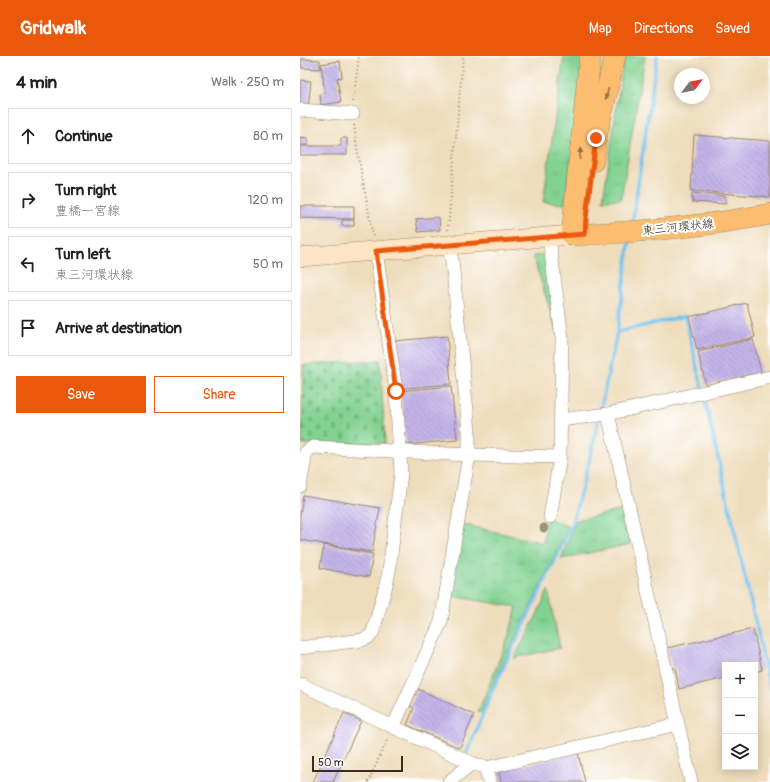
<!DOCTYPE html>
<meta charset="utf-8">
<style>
body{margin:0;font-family:Pangolin,"Klee One",sans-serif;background:#f6f6f6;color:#202124}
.controls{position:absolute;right:12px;bottom:12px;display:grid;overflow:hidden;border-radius:0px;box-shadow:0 2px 10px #0003}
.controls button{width:36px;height:36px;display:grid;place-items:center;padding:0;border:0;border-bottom:1px solid #e0e0e0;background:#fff;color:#202124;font:20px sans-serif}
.compass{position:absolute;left:374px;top:12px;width:36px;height:36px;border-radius:50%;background:#fff;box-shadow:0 2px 10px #0003;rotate:58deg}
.scale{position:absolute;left:12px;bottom:10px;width:91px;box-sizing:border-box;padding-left:4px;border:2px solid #3b2a1e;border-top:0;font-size:11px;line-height:14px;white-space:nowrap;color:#3b2a1e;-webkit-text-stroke:3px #fff;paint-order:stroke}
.stop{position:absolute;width:12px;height:12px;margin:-9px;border:3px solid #ea580c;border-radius:50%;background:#fff}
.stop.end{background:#ea580c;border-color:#fff;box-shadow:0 1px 4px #0008}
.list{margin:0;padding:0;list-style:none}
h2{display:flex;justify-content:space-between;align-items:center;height:52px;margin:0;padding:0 16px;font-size:17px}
h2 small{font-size:13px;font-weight:400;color:#757577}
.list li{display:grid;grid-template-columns:26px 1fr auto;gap:12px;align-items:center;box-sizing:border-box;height:56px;margin:0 8px 8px;padding:0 8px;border:1px solid #e0e0e0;border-radius:0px}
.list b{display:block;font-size:15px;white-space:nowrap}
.list p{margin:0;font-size:13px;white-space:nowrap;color:#757577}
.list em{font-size:13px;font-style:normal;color:#757577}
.actions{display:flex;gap:8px;padding:12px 16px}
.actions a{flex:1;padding:9px 0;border:1px solid #ea580c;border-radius:0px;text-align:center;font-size:14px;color:#ea580c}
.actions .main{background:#ea580c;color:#fff}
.icon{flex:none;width:22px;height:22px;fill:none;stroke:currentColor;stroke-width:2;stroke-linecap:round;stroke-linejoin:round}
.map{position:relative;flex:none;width:470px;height:726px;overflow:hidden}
header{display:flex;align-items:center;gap:24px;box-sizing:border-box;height:56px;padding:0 20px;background:#ea580c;color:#fff}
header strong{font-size:19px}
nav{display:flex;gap:22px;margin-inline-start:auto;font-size:14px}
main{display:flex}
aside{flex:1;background:#fff}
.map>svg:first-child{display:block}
</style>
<header>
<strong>Gridwalk</strong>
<nav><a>Map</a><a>Directions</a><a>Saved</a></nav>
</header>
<main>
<aside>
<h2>4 min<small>Walk · 250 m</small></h2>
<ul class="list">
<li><svg class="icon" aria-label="ahead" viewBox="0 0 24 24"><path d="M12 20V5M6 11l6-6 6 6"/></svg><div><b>Continue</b></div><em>80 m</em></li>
<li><svg class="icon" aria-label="right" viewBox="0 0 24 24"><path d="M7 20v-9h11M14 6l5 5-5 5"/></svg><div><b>Turn right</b><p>豊橋一宮線</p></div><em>120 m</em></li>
<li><svg class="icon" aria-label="left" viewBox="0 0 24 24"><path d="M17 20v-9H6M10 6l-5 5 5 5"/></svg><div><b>Turn left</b><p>東三河環状線</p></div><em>50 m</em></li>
<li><svg class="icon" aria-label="arrive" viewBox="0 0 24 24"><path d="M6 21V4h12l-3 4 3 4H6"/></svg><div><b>Arrive at destination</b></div></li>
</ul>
<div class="actions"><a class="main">Save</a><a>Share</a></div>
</aside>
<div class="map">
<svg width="470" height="726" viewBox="0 0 470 726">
<defs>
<pattern id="grass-tufts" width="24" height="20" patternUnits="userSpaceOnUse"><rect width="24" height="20" fill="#82d292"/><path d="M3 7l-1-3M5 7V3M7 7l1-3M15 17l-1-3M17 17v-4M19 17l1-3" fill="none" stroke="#71b47d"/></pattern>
<pattern id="cemetery-stones" width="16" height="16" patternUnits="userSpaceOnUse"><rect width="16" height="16" fill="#82d292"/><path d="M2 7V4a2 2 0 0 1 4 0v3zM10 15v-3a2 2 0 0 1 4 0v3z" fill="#71b47d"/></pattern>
<pattern id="building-back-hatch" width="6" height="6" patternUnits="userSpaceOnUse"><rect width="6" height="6" fill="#c4b5ea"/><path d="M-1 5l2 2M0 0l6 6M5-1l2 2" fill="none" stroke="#a093bd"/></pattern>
</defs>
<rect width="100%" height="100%" fill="#fff"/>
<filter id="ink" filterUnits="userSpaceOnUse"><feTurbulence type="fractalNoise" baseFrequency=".025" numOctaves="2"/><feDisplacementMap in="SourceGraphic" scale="8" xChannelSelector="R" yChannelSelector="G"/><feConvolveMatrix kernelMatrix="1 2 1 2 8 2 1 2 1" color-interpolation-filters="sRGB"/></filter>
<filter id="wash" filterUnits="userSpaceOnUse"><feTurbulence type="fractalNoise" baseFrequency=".012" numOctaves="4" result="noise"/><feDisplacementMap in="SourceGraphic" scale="16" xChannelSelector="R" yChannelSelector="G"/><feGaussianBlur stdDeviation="0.9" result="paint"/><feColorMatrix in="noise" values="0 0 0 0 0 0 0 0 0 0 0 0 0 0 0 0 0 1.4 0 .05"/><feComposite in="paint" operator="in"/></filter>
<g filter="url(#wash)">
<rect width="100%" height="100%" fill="#eedcba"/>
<!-- grass -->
<path fill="url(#grass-tufts)" stroke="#5e7e58" d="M 264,0 L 285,0 L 265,148 L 243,146 Z
M 324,0 L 345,0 L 321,143 L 303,144 Z
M 248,198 L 259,282 L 233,200 Z
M 323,454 L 331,488 L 261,503 L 276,464 Z
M 247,462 L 269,471 L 193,628 L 181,657 L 178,656 L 208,582 L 217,551 L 150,540 L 162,468 L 243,487 Z
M 248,534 L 260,592 L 214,602 L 237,559 Z"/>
<!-- cemetery -->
<path fill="url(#cemetery-stones)" stroke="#5e7e58" d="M 80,304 L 85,387 L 2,388 L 3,309 Z"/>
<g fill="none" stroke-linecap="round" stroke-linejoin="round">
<!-- stream -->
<path stroke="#73c2ee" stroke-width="3.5" d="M 332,169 L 357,0
M 317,276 L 385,260 L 402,332
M 404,340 L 470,631
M 300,356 L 317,276 L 330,183
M 165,701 L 195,629 L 271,471 L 289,405 L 299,362"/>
</g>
<g id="blocks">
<!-- building -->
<path fill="url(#building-back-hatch)" d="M 1,3 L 20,4 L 20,13 L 1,12 Z
M 40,5 L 42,21 L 37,22 L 41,46 L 21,49 L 20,38 L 25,37 L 21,8 Z
M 0,24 L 11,25 L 8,51 L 0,51 Z
M 394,79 L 470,85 L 470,141 L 391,135 Z
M 0,81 L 8,82 L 8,89 L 0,89 Z
M 41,82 L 47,82 L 47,99 L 0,99 L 0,90 L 41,90 Z
M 392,137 L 426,140 L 426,148 L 392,146 Z
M 0,150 L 54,150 L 54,163 L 0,162 Z
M 139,161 L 140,174 L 118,176 L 116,163 Z
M 42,164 L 54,164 L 54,170 L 42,170 Z
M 447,247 L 455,281 L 397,294 L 389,261 Z
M 147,280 L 151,328 L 98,333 L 94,285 Z
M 453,283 L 461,316 L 406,329 L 398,296 Z
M 151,330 L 157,384 L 106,389 L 101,335 Z
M 3,439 L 80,452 L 72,496 L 0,484 L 0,460 Z
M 24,489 L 73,498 L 69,521 L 20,512 Z
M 453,573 L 462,614 L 455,616 L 455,609 L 425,609 L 425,622 L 379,633 L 375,612 L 372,612 L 367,592 Z
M 118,633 L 174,659 L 160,692 L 107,669 L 114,652 L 110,650 Z
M 44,657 L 61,665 L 33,726 L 13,726 Z
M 278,697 L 285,726 L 201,726 L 199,715 Z"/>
</g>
</g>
<g filter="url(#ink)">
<use href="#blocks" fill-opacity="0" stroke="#94836c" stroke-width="1"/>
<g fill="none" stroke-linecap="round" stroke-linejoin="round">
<defs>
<path id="minor" d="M 0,54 L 53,58
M 308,358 L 391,726
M 260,364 L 308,358 L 470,321
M 0,430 L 6,396 L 13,391 L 169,399 L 260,401 L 262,282 L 249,181
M 250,461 L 260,401
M 0,592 L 62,584 L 69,581 L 73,576 L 85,533 L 89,515 L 101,417 L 96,335 L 76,195
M 0,628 L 172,707 L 186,712 L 378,668
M 93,671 L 141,566 L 169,399 L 169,375 L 152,205 L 148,188
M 186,712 L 189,726
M 149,726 L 172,707"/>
<path id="secondary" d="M 0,201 L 272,179"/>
<path id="primary" d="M 290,0 L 272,179 C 339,176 404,171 470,158
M 293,105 L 296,82 L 315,0"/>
</defs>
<!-- minor casing -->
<use href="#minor" stroke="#94836c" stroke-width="14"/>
<!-- secondary casing -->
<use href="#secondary" stroke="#94836c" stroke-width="20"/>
<!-- primary casing -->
<use href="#primary" stroke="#94836c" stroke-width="22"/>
<!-- path -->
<path stroke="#94836c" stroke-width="2" stroke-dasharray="1 3" stroke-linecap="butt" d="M 53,46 L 59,0
M 54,69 L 58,98 L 73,181
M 148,174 L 163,0
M 68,726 L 88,682"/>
<!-- minor -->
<use href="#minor" stroke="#fff" stroke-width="13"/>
<!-- secondary -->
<use href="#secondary" stroke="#fee5c5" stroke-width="19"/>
<!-- primary -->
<use href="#primary" stroke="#fcbd6f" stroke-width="21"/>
</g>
<!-- trees -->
<circle fill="#979677" cx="244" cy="472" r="4.5"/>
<!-- one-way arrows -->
<defs><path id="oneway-solid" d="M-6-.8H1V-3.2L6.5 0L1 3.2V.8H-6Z"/></defs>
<g fill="#926c42">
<use href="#oneway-solid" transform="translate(307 38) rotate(104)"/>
<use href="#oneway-solid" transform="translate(280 98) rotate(-84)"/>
</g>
</g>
<g fill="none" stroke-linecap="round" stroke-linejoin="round" filter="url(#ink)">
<!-- route -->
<path stroke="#ea580c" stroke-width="5" d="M 96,335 L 76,195 L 285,178 L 286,162 L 296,82"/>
</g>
<g text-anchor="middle" stroke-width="4" stroke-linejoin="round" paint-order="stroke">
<!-- street labels -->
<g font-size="12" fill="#3b2a1e" stroke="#fff">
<text transform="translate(378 171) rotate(-6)" y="4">東三河環状線</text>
</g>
</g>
</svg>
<div class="controls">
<button>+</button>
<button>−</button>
<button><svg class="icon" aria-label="layers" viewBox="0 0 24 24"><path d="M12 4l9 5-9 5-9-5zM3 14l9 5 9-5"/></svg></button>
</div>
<svg class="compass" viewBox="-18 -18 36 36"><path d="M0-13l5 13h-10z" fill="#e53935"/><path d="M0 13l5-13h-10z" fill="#757577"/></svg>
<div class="scale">50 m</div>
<div class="stop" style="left:96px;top:335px"></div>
<div class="stop end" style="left:296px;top:82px"></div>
</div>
</main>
